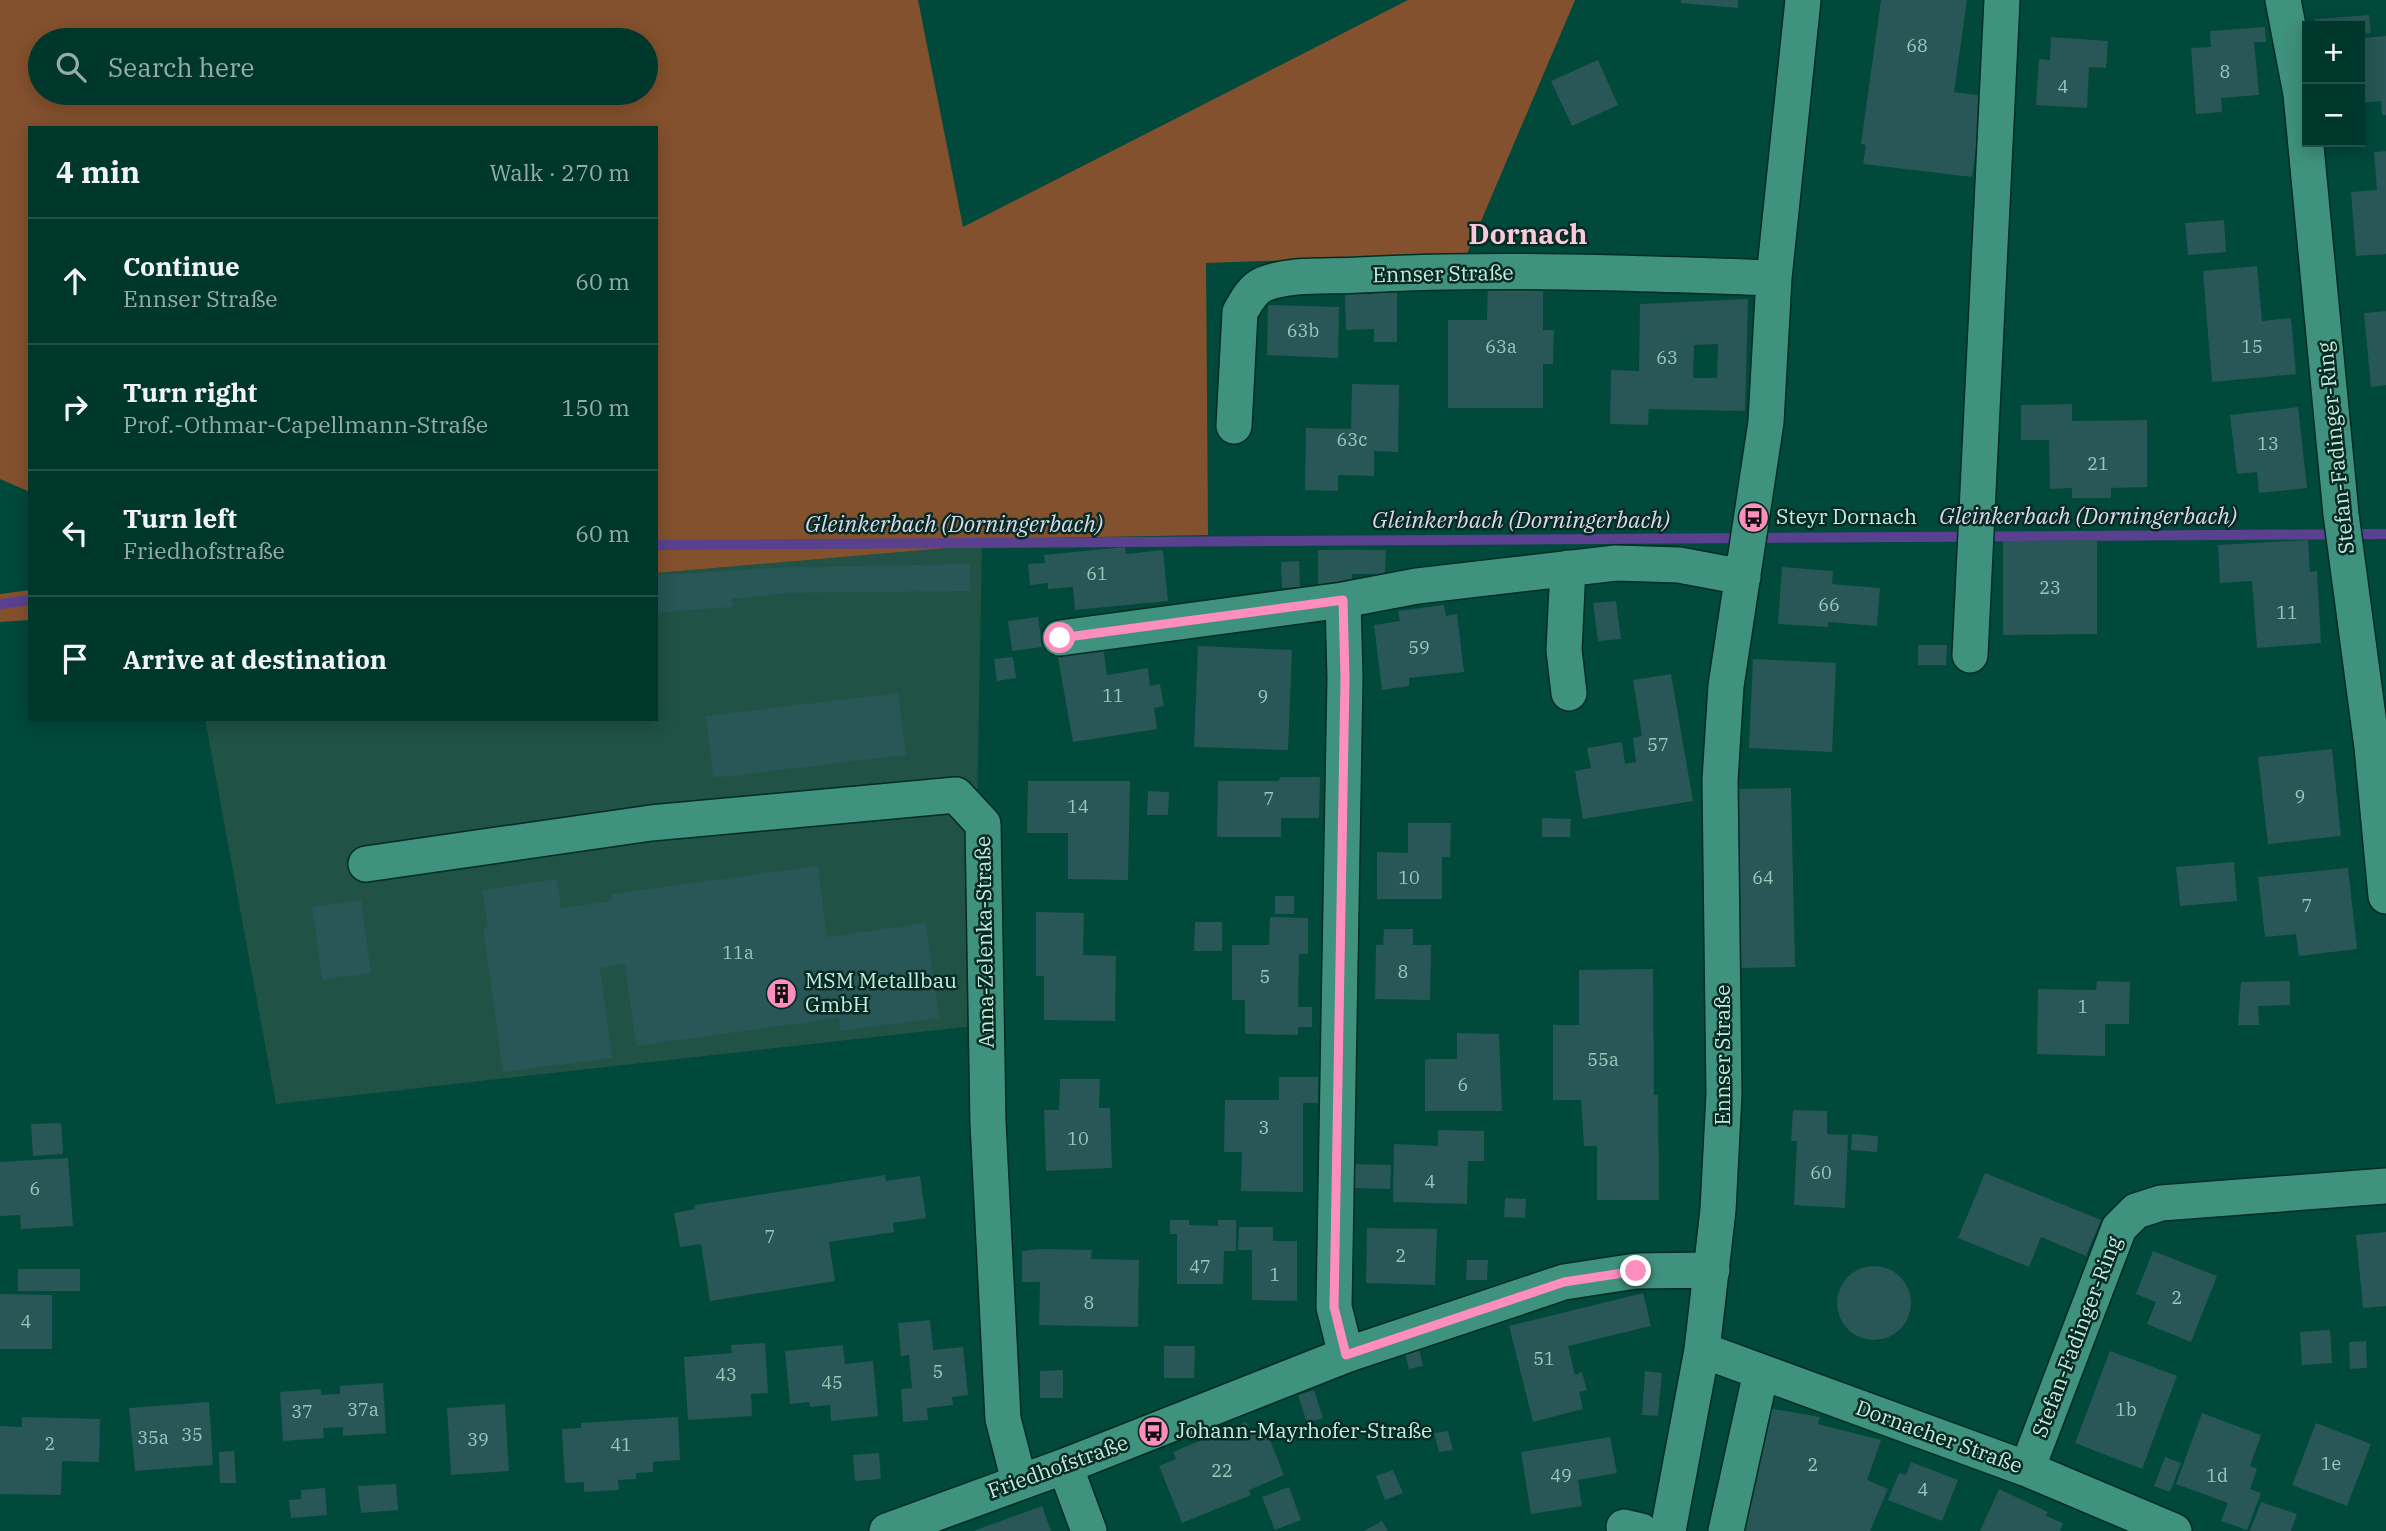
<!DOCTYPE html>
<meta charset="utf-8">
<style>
body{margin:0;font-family:"IBM Plex Serif",serif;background:#0e4238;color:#f1f3f6}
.controls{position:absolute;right:21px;top:21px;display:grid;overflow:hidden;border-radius:0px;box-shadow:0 4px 18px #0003}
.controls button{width:63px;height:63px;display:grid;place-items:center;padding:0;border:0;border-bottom:2px solid #225148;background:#00372c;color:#f1f3f6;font:35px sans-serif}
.stop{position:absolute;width:21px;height:21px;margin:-16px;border:5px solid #fe8ebd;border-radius:50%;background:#fff}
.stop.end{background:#fe8ebd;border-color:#fff;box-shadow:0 2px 7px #0008}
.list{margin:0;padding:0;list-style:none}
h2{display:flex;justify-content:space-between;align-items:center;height:91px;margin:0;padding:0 28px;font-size:30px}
h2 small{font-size:23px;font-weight:400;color:#95aca9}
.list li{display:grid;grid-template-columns:46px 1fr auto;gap:21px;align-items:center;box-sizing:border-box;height:126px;padding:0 28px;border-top:2px solid #225148}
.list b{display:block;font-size:26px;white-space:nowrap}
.list p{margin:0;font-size:23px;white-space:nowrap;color:#95aca9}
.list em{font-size:23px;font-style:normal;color:#95aca9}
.icon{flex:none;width:38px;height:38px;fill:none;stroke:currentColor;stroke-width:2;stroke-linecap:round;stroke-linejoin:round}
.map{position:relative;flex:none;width:2386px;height:1531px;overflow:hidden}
.search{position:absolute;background:#00372c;box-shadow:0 4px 18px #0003;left:28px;top:28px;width:630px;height:77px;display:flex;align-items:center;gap:18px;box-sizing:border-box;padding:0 24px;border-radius:38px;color:#95aca9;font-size:26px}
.panel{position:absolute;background:#00372c;box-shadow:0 4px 18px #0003;left:28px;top:126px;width:630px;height:595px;border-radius:0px}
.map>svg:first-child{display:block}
</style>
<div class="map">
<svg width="2386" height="1531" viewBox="0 0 2386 1531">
<rect width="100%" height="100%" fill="#00493b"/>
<!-- built -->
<path fill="#205246" d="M 982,545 L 973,1026 L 276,1104 L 205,719 L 656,719 L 656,573 Z"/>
<!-- green -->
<path fill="#84512e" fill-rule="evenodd" d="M 0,0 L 918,0 L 963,227 L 1408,0 L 1575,0 L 1467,254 L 1206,263 L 1208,535 L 987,539 L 982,545 L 656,573 L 656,128 L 30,128 L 30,492 L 0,479 ZM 40,40 L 646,40 L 646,93 L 40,93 Z
M 30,590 L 30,620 L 0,622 L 0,594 Z"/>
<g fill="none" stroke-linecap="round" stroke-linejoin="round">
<!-- stream -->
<path stroke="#594190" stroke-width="10" d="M 656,545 L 2386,534
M 0,604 L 30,600"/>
</g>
<!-- building -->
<path fill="#295656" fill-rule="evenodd" d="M 1681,0 L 1738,0 L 1738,8 L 1681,3 Z
M 1881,0 L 1967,0 L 1954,92 L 1984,96 L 1972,177 L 1863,164 L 1866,145 L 1861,144 Z
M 2369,15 L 2371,33 L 2362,34 L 2363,38 L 2386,36 L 2386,115 L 2382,115 L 2381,101 L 2360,103 L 2360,26 L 2316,26 L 2315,19 Z
M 2265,27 L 2266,42 L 2254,42 L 2259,95 L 2221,98 L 2222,112 L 2196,114 L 2191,48 L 2211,47 L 2210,31 Z
M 2051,37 L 2108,41 L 2106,68 L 2089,67 L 2087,108 L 2036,105 L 2039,59 L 2050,60 Z
M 1598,60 L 1618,105 L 1572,126 L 1551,81 Z
M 2386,151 L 2386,254 L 2356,256 L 2351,192 L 2377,190 L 2374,152 Z
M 2224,220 L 2226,252 L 2188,255 L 2185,223 Z
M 2257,266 L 2262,321 L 2291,318 L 2296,374 L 2212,382 L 2203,271 Z
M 1488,280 L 1543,280 L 1543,330 L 1554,330 L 1553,364 L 1543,364 L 1543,408 L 1448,408 L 1448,320 L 1487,320 Z
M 1374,287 L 1397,287 L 1397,342 L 1374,342 L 1374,329 L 1346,330 L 1345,294 L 1374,294 Z
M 1748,299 L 1745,411 L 1649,409 L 1648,425 L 1610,424 L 1611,370 L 1639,371 L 1640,304 ZM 1718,344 L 1717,378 L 1693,378 L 1694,345 Z
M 1268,305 L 1339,307 L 1338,358 L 1267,355 Z
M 2386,311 L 2386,385 L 2371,387 L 2364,313 Z
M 1352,384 L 1399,385 L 1398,452 L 1374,451 L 1374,476 L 1338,475 L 1338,491 L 1305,490 L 1306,428 L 1351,429 Z
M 2072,404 L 2072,421 L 2147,420 L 2147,487 L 2111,488 L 2111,498 L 2072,498 L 2072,488 L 2050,489 L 2049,440 L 2021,440 L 2021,405 Z
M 2298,407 L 2307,488 L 2259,493 L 2257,472 L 2237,474 L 2230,415 Z
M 2097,540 L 2097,634 L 2003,635 L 2003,541 Z
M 2308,540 L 2310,572 L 2317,571 L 2321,643 L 2257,648 L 2252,581 L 2220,583 L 2218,545 Z
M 1125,547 L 1126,554 L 1163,550 L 1168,601 L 1075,610 L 1073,587 L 1048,589 L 1048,583 L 1030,585 L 1028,564 L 1045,563 L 1044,555 Z
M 1318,550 L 1386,550 L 1385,574 L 1352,574 L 1352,584 L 1318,584 Z
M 1299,561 L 1300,587 L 1282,588 L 1281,562 Z
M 970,564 L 970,591 L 791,593 L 732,599 L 733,607 L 656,613 L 656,575 L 792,567 Z
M 1782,567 L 1833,571 L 1832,584 L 1880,588 L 1877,626 L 1828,622 L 1828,627 L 1778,624 Z
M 1616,601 L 1621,639 L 1598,641 L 1593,603 Z
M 1444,605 L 1446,616 L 1457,614 L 1464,672 L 1409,678 L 1409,686 L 1382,690 L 1374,625 L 1400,621 L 1398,611 Z
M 1038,617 L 1042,647 L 1012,651 L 1008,621 Z
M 1102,640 L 1107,675 L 1148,668 L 1150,686 L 1160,684 L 1164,706 L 1154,708 L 1157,729 L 1073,742 L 1056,647 Z
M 1918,645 L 1947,645 L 1946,665 L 1918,665 Z
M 1198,646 L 1292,650 L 1288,750 L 1194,747 Z
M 1013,657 L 1016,678 L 997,681 L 994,659 Z
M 1753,659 L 1836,663 L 1832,752 L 1749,748 Z
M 1671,674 L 1693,801 L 1583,819 L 1575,771 L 1591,768 L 1587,748 L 1622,742 L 1625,764 L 1636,762 L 1633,738 L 1642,736 L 1633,680 Z
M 898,693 L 906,755 L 713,778 L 706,716 Z
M 2332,749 L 2341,836 L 2268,844 L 2258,757 Z
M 1280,777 L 1320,777 L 1319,818 L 1281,818 L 1281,837 L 1217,837 L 1218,781 L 1279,781 Z
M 1028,781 L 1130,781 L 1128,880 L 1068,879 L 1068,833 L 1027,833 Z
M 1791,788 L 1795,967 L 1736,968 L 1732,789 Z
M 1148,791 L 1169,792 L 1168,815 L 1147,815 Z
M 1542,818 L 1571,819 L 1570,837 L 1542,837 Z
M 1408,823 L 1451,823 L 1450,857 L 1442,857 L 1442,899 L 1377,899 L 1377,852 L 1408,853 Z
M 2234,862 L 2237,901 L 2180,906 L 2176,867 Z
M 818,866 L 827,937 L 926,923 L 939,1018 L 840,1031 L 839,1018 L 636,1046 L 625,964 L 600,968 L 612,1058 L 503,1072 L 483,928 L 488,927 L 482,890 L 557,879 L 561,908 L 612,901 L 612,894 Z
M 2348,868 L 2357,949 L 2299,956 L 2296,934 L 2265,937 L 2258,877 Z
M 1275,896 L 1294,896 L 1294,914 L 1275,914 Z
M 361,900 L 371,973 L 322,980 L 312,907 Z
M 1036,912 L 1084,913 L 1083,955 L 1116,956 L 1115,1021 L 1044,1020 L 1044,976 L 1036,976 Z
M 1270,917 L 1308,918 L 1308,954 L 1299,954 L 1298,1007 L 1312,1007 L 1312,1027 L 1298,1027 L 1298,1035 L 1245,1034 L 1245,1000 L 1232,1000 L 1232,945 L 1269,945 Z
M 1195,922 L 1222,922 L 1222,951 L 1194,951 Z
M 1384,929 L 1413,929 L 1413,945 L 1431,945 L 1430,1000 L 1375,999 L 1376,945 L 1383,945 Z
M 1653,969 L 1654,1095 L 1658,1095 L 1659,1200 L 1597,1200 L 1597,1146 L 1584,1146 L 1581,1100 L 1553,1100 L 1553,1025 L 1579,1025 L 1579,970 Z
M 2097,981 L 2130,982 L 2129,1024 L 2105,1024 L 2105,1056 L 2037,1054 L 2038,989 L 2096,990 Z
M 2290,981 L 2290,1005 L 2258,1006 L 2259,1025 L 2238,1025 L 2241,982 Z
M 1457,1033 L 1499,1034 L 1502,1111 L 1425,1111 L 1425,1059 L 1457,1059 Z
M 1279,1077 L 1318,1077 L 1318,1103 L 1303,1103 L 1303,1192 L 1241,1191 L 1242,1152 L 1224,1152 L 1225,1100 L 1279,1100 Z
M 1060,1079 L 1100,1079 L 1099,1108 L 1110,1108 L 1112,1168 L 1046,1171 L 1044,1110 L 1059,1110 Z
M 1793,1110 L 1827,1111 L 1827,1134 L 1848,1135 L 1845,1208 L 1794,1205 L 1797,1141 L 1791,1141 Z
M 61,1123 L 63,1154 L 33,1156 L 31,1124 Z
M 1438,1130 L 1484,1131 L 1484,1161 L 1468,1161 L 1467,1204 L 1393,1202 L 1394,1144 L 1438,1146 Z
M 1852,1134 L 1878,1136 L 1877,1152 L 1851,1150 Z
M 68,1158 L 73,1226 L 21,1229 L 20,1215 L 0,1216 L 0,1162 Z
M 1353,1164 L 1391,1165 L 1390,1189 L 1352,1188 Z
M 1985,1173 L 2101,1220 L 2086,1256 L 2041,1237 L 2029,1267 L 1958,1238 Z
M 885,1175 L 886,1181 L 920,1176 L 926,1218 L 893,1223 L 894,1232 L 829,1242 L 835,1281 L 710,1301 L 701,1244 L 680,1247 L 674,1213 L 695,1209 L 695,1205 Z
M 1505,1198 L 1526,1199 L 1525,1218 L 1504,1217 Z
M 1170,1220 L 1189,1220 L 1189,1225 L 1218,1226 L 1218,1220 L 1236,1220 L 1236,1251 L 1224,1251 L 1223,1284 L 1177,1284 L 1177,1234 L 1170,1234 Z
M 1239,1227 L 1273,1227 L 1273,1241 L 1297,1241 L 1297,1301 L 1252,1300 L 1252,1250 L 1238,1250 Z
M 1367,1228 L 1437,1229 L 1435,1285 L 1366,1283 Z
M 2386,1232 L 2386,1306 L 2363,1308 L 2356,1235 Z
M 1040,1249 L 1092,1250 L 1091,1259 L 1139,1260 L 1138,1327 L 1039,1325 L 1040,1282 L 1022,1282 L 1022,1251 Z
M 2153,1251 L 2217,1276 L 2191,1342 L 2147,1324 L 2156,1302 L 2136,1294 Z
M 1467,1260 L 1488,1260 L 1487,1280 L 1466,1280 Z
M1837 1303a37 37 0 1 1 74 0a37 37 0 1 1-74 0Z
M 18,1269 L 80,1269 L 80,1291 L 18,1291 Z
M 1643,1293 L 1651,1326 L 1568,1346 L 1575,1375 L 1582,1372 L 1587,1390 L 1579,1392 L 1583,1409 L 1533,1422 L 1509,1326 Z
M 0,1294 L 52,1295 L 52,1349 L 0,1349 Z
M 930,1320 L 933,1350 L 963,1347 L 968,1395 L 952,1397 L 953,1405 L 927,1408 L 928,1420 L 903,1422 L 901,1389 L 912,1388 L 909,1355 L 901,1356 L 898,1323 Z
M 2330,1330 L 2332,1363 L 2302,1365 L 2300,1332 Z
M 2366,1341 L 2367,1368 L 2350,1369 L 2349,1342 Z
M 765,1343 L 768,1393 L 751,1394 L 752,1416 L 688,1420 L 684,1357 L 732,1353 L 731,1345 Z
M 843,1345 L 845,1364 L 873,1361 L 878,1416 L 831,1421 L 830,1405 L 810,1407 L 809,1402 L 790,1404 L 785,1351 Z
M 1164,1346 L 1195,1346 L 1194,1378 L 1164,1378 Z
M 1419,1349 L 1423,1366 L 1409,1369 L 1405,1352 Z
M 2110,1351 L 2177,1376 L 2142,1469 L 2075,1443 Z
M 1063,1370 L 1063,1398 L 1040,1398 L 1040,1371 Z
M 1645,1371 L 1662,1373 L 1658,1416 L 1642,1415 Z
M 383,1383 L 386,1433 L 343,1436 L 343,1427 L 323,1428 L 324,1438 L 283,1441 L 280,1392 L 321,1389 L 321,1395 L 340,1394 L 340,1386 Z
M 1314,1390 L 1323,1418 L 1307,1423 L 1298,1395 Z
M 209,1402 L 213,1465 L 135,1471 L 129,1408 Z
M 505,1404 L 509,1471 L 451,1475 L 447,1408 Z
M 1767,1408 L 1820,1417 L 1818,1424 L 1881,1440 L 1867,1480 L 1888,1489 L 1870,1531 L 1737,1531 Z
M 2202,1413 L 2261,1435 L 2250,1466 L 2257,1469 L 2250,1489 L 2261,1493 L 2247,1530 L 2221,1521 L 2228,1503 L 2176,1484 Z
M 22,1417 L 100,1419 L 99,1462 L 62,1461 L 61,1495 L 0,1494 L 0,1426 L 22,1427 Z
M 678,1417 L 680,1460 L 653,1462 L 653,1472 L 636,1473 L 636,1479 L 618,1480 L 619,1490 L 584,1492 L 584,1482 L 565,1483 L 562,1429 L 581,1428 L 581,1423 Z
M 1246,1422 L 1251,1433 L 1265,1428 L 1284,1475 L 1249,1490 L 1251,1495 L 1182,1523 L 1159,1466 L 1176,1459 L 1173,1452 Z
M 2316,1423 L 2371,1444 L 2347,1506 L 2292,1485 Z
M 1448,1431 L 1453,1450 L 1439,1452 L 1434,1433 Z
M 1610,1437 L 1617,1473 L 1578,1480 L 1582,1506 L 1531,1514 L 1521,1452 Z
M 234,1451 L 236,1483 L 220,1483 L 219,1452 Z
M 879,1453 L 881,1479 L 855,1481 L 853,1455 Z
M 2165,1457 L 2181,1463 L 2170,1492 L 2154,1486 Z
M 1911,1462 L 1958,1480 L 1942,1521 L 1888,1500 L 1899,1473 L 1906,1475 Z
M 1393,1470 L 1403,1493 L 1385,1500 L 1376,1476 Z
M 396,1484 L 398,1510 L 361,1513 L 358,1486 Z
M 1289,1487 L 1301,1520 L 1275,1530 L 1262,1497 Z
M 325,1488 L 327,1515 L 291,1518 L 289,1500 L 301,1499 L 301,1490 Z
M 1999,1489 L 2048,1512 L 2046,1516 L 2063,1523 L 2060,1531 L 1980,1531 Z
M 2261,1502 L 2297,1514 L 2291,1531 L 2250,1531 Z
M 1042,1506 L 1051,1531 L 973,1531 Z
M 1382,1521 L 1388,1531 L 1364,1531 Z"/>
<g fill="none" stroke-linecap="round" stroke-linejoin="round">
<defs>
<path id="minor" d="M 2283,0 L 2301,94 L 2341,514 L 2372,747 L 2386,896
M 1234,426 L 1240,312 C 1246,302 1252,289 1264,284 C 1291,273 1330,277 1359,275 C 1497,268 1636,273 1774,278
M 1568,568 L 1564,650 L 1569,693
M 1343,600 L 1345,678 L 1334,1307 L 1346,1355
M 1060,638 L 1343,600 L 1417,586 L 1616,563 L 1679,565 L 1743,577
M 1970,655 L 2002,0
M 366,864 L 651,823 L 956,795 L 983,824 L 988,1123 L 1003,1419 L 1019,1481
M 1702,1350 L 2027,1469 L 2174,1531
M 1065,1466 L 1089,1531
M 2027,1469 L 2119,1228 L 2136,1211 L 2161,1203 L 2386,1186
M 1624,1527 L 1641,1531
M 887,1531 L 1065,1466 L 1346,1355 L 1564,1282 L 1636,1271 L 1712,1270
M 1668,1531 L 1702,1350 L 1718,1210 L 1724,1094 L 1720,780 L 1726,686 L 1766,422 L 1774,278 L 1803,0
M 1726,1531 L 1761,1372"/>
</defs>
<!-- minor casing -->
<use href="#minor" stroke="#002c23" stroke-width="38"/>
<!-- minor -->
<use href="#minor" stroke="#3f927e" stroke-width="35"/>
</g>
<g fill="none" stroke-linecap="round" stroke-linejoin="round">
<!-- route -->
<path stroke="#fe8ebd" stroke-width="9" d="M 1060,638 L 1343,600 L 1345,678 L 1334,1307 L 1346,1355 L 1564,1282 L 1636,1271"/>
</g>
<!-- icons -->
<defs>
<symbol id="bus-disc" viewBox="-11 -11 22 22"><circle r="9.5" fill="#fe8ebd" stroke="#072b23"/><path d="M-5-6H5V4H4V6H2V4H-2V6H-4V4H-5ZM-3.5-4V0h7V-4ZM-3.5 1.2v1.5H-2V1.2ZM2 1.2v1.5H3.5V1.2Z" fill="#111"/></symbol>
<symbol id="building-disc" viewBox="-11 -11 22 22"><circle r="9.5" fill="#fe8ebd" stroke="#072b23"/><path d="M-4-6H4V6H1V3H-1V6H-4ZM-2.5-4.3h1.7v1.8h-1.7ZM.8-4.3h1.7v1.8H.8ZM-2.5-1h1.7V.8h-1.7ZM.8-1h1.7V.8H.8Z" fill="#111"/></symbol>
</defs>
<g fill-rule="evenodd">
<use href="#bus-disc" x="1736" y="500" width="35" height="35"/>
<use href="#building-disc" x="764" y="976" width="35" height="35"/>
<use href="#bus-disc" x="1136" y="1414" width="35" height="35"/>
</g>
<g text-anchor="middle" stroke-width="5" stroke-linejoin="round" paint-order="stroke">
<!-- number labels -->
<g font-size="18" fill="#9ec6bd">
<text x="1917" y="52">68</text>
<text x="2225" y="78">8</text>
<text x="2063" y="93">4</text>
<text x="1303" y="337">63b</text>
<text x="1501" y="353">63a</text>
<text x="2252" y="353">15</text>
<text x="1667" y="364">63</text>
<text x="1352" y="446">63c</text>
<text x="2268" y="450">13</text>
<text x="2098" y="470">21</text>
<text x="1097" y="580">61</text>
<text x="2050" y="594">23</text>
<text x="1829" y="611">66</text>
<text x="2287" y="619">11</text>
<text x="1419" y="654">59</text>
<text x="1113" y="702">11</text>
<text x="1263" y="703">9</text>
<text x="1658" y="751">57</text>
<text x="2300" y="803">9</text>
<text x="1269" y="805">7</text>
<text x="1078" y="813">14</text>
<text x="1409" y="884">10</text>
<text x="1763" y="884">64</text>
<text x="2307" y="912">7</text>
<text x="738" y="959">11a</text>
<text x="1403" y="978">8</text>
<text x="1265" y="983">5</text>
<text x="2083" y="1013">1</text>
<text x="1603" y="1066">55a</text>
<text x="1463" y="1091">6</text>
<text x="1264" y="1134">3</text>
<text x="1078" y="1145">10</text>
<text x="1821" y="1179">60</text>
<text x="1430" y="1188">4</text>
<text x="35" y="1195">6</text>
<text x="770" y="1243">7</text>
<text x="1401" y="1262">2</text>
<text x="1200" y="1273">47</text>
<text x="1275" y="1281">1</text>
<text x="2177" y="1304">2</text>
<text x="1089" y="1309">8</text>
<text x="26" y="1328">4</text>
<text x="1544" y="1365">51</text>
<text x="938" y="1378">5</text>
<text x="726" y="1381">43</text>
<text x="832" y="1389">45</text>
<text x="363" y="1416">37a</text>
<text x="2126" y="1416">1b</text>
<text x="302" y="1418">37</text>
<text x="192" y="1441">35</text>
<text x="153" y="1444">35a</text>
<text x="478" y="1446">39</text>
<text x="50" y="1450">2</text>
<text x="621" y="1451">41</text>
<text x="2331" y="1470">1e</text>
<text x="1813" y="1471">2</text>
<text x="1222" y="1477">22</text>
<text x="1561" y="1482">49</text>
<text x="2217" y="1482">1d</text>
<text x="1923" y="1496">4</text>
</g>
<!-- street labels -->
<g font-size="21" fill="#c5ebdf" stroke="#072b23">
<text transform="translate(1443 274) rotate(-1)" y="7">Ennser Straße</text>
<text transform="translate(2336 448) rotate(-96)" y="7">Stefan-Fadinger-Ring</text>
<text transform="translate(985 942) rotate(-91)" y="7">Anna-Zelenka-Straße</text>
<text transform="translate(1723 1055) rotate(-90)" y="7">Ennser Straße</text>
<text transform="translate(2077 1337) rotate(-69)" y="7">Stefan-Fadinger-Ring</text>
<text transform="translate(1939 1437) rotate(20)" y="7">Dornacher Straße</text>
<text transform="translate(1058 1467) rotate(-20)" y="7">Friedhofstraße</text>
</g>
<!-- poi labels -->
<g font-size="21" fill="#c5ebdf" stroke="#072b23" text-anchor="start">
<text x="1776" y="524">Steyr Dornach</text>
<text x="805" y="988">MSM Metallbau<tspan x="805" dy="24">GmbH</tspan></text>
<text x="1176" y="1438">Johann-Mayrhofer-Straße</text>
</g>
<!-- water labels -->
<g font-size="23" font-style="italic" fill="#dad6ed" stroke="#072b23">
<text x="2088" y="524">Gleinkerbach (Dorningerbach)</text>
<text x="1521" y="528">Gleinkerbach (Dorningerbach)</text>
<text x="954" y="532">Gleinkerbach (Dorningerbach)</text>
</g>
<!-- district labels -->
<g font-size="28" font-weight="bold" fill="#fac9db" stroke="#072b23">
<text x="1528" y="244">Dornach</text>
</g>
</g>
</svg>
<div class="controls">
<button>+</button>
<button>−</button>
</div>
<div class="stop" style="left:1060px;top:638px"></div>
<div class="stop end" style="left:1636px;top:1271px"></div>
<div class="search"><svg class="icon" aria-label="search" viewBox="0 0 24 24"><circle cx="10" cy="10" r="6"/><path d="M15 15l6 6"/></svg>Search here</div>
<section class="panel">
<h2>4 min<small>Walk · 270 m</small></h2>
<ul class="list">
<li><svg class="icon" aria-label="ahead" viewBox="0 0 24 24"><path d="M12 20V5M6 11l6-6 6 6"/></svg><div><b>Continue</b><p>Ennser Straße</p></div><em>60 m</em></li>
<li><svg class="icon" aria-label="right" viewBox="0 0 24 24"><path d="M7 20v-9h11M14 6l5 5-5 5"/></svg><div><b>Turn right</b><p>Prof.-Othmar-Capellmann-Straße</p></div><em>150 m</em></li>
<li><svg class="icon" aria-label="left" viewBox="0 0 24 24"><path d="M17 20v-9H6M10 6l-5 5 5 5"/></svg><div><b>Turn left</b><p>Friedhofstraße</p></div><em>60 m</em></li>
<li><svg class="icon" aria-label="arrive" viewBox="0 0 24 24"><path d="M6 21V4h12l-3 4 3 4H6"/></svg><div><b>Arrive at destination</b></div></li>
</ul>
</section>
</div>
